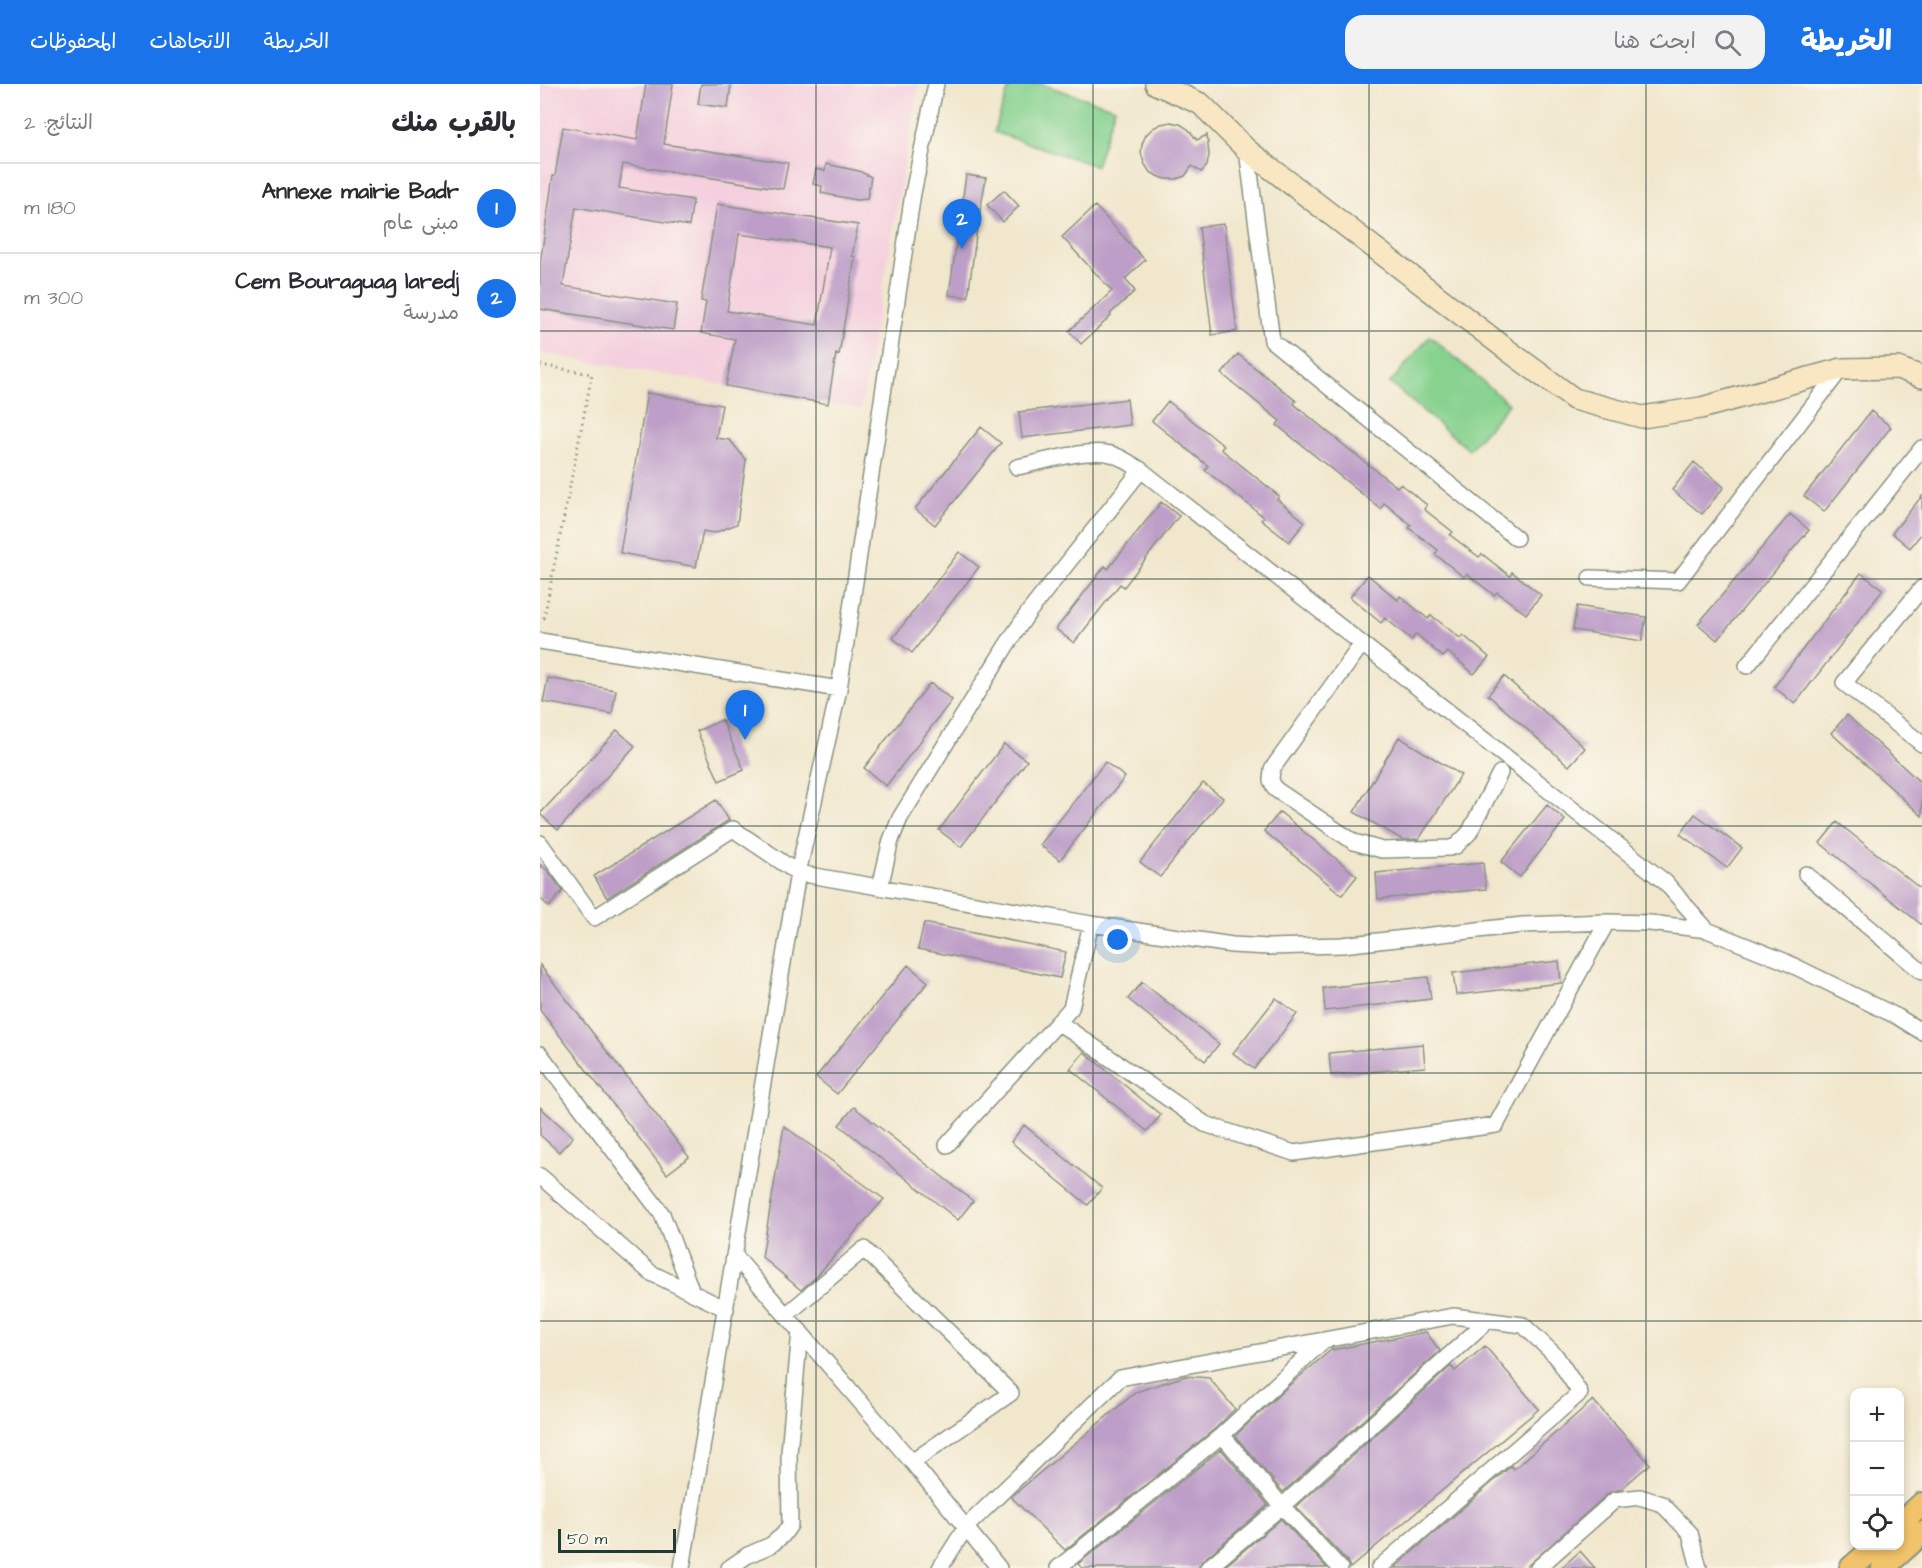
<!DOCTYPE html>
<html lang="ar">
<meta charset="utf-8">
<style>
body{margin:0;font-family:"Architects Daughter","Playpen Sans Arabic",sans-serif;background:#f2f2f3;color:#2b2b33;direction:rtl}
.controls{position:absolute;right:18px;bottom:18px;display:grid;overflow:hidden;border-radius:12px;box-shadow:0 3px 9px #0003}
.controls button{width:54px;height:54px;display:grid;place-items:center;padding:0;border:0;border-bottom:2px solid #e1e1e2;background:#fff;color:#2b2b33;font:30px sans-serif}
.scale{position:absolute;left:18px;bottom:15px;width:118px;box-sizing:border-box;padding-left:6px;border:3px solid #1f3d34;border-top:0;font-size:16px;line-height:21px;white-space:nowrap;color:#1f3d34;-webkit-text-stroke:4px #fbf7ec;paint-order:stroke}
.you{position:absolute;left:578px;top:856px;width:21px;height:21px;margin:-15px;border:4px solid #fff;border-radius:50%;background:#1a73e8;box-shadow:0 0 0 9px #1a73e833}
.badge{display:grid;place-items:center;width:39px;height:39px;border-radius:50%;background:#1a73e8;color:#fff;font-size:20px;font-weight:700}
.pin{position:absolute;translate:-50% -50px;filter:drop-shadow(0 2px 3px #0008)}
.pin::after{content:'';position:absolute;top:32px;width:21px;height:18px;background:inherit;clip-path:polygon(0 0,100% 0,50% 100%)}
.list{margin:0;padding:0;list-style:none}
h2{display:flex;justify-content:space-between;align-items:center;height:78px;margin:0;padding:0 24px;font-size:26px}
h2 small{font-size:20px;font-weight:400;color:#7c7c81}
.list li{display:grid;grid-template-columns:39px 1fr auto;gap:18px;align-items:center;box-sizing:border-box;height:90px;padding:0 24px;border-top:2px solid #e1e1e2}
.list b{display:block;font-size:22px;white-space:nowrap}
.list p{margin:0;font-size:20px;white-space:nowrap;color:#7c7c81}
.list em{font-size:20px;font-style:normal;color:#7c7c81}
.icon{flex:none;width:33px;height:33px;fill:none;stroke:currentColor;stroke-width:2;stroke-linecap:round;stroke-linejoin:round}
.map{position:relative;flex:none;width:1382px;height:1484px;overflow:hidden;direction:ltr}
header{display:flex;align-items:center;gap:36px;box-sizing:border-box;height:84px;padding:0 30px;background:#1a73e8;color:#fff}
header strong{font-size:28px}
nav{display:flex;gap:33px;margin-inline-start:auto;font-size:21px}
.search{width:420px;height:54px;background:#f2f2f3;display:flex;align-items:center;gap:15px;box-sizing:border-box;padding:0 21px;border-radius:18px;color:#7c7c81;font-size:22px}
main{display:flex}
aside{flex:1;background:#fff}
.map>svg:first-child{display:block}
</style>
<header>
<strong>الخريطة</strong>
<div class="search"><svg class="icon" aria-label="search" viewBox="0 0 24 24"><circle cx="10" cy="10" r="6"/><path d="M15 15l6 6"/></svg>ابحث هنا</div>
<nav><a>الخريطة</a><a>الاتجاهات</a><a>المحفوظات</a></nav>
</header>
<main>
<div class="map">
<svg width="1382" height="1484" viewBox="0 0 1382 1484">
<rect width="100%" height="100%" fill="#fbf7ec"/>
<filter id="ink" filterUnits="userSpaceOnUse"><feTurbulence type="fractalNoise" baseFrequency=".0167" numOctaves="2"/><feDisplacementMap in="SourceGraphic" scale="12" xChannelSelector="R" yChannelSelector="G"/><feConvolveMatrix kernelMatrix="1 2 1 2 8 2 1 2 1" color-interpolation-filters="sRGB"/></filter>
<filter id="wash" filterUnits="userSpaceOnUse"><feTurbulence type="fractalNoise" baseFrequency=".008" numOctaves="4" result="noise"/><feDisplacementMap in="SourceGraphic" scale="24" xChannelSelector="R" yChannelSelector="G"/><feGaussianBlur stdDeviation="1.35" result="paint"/><feColorMatrix in="noise" values="0 0 0 0 0 0 0 0 0 0 0 0 0 0 0 0 0 1.4 0 .05"/><feComposite in="paint" operator="in"/></filter>
<g filter="url(#wash)">
<rect width="100%" height="100%" fill="#f1e7cd"/>
<!-- built -->
<path fill="#f4cfdd" d="M 0,0 L 379,0 L 321,325 L 0,269 Z"/>
<!-- green -->
<path fill="#87d28f" stroke="#538862" stroke-width="1.5" d="M 470,0 L 501,0 L 575,24 L 556,82 L 454,48 Z
M 890,252 L 969,320 L 929,366 L 850,299 Z"/>
<g id="blocks">
<!-- building -->
<path fill="#bd9ec8" fill-rule="evenodd" d="M 106,0 L 133,0 L 124,60 L 248,79 L 243,105 L 83,80 L 79,104 L 153,116 L 149,142 L 36,123 L 23,202 L 137,220 L 133,246 L 0,225 L 0,180 L 13,92 L 15,92 L 23,43 L 97,56 Z
M 161,0 L 191,0 L 188,24 L 158,20 Z
M 631,38 L 640,40 L 648,45 L 657,56 L 667,51 L 669,71 L 667,82 L 661,88 L 652,82 L 645,92 L 636,95 L 626,95 L 617,92 L 609,87 L 604,79 L 601,69 L 602,60 L 606,51 L 613,44 L 621,40 Z
M 286,80 L 319,87 L 331,93 L 327,115 L 316,116 L 281,109 L 282,102 L 273,100 L 276,85 L 285,87 Z
M 426,91 L 446,94 L 437,144 L 428,213 L 409,211 Z
M 464,106 L 479,122 L 463,138 L 447,121 Z
M 177,120 L 318,141 L 312,172 L 315,173 L 304,240 L 299,271 L 296,270 L 288,320 L 186,302 L 195,255 L 161,249 L 166,218 L 161,217 ZM 199,150 L 290,163 L 277,241 L 187,227 Z
M 555,122 L 605,176 L 585,195 L 595,207 L 570,230 L 571,232 L 541,260 L 529,247 L 572,207 L 522,153 Z
M 684,140 L 697,247 L 672,251 L 659,143 Z
M 698,270 L 756,317 L 754,320 L 811,367 L 857,403 L 860,400 L 887,421 L 884,425 L 913,448 L 910,451 L 939,473 L 942,470 L 970,492 L 972,488 L 1001,511 L 986,530 L 957,508 L 954,511 L 927,490 L 924,493 L 895,470 L 898,466 L 869,444 L 871,441 L 844,419 L 841,425 L 737,341 L 740,337 L 682,290 Z
M 107,309 L 182,321 L 176,354 L 190,356 L 206,376 L 197,440 L 174,449 L 163,447 L 156,483 L 80,469 Z
M 587,315 L 590,341 L 482,354 L 479,328 Z
M 628,317 L 684,362 L 681,365 L 739,412 L 737,415 L 765,438 L 749,458 L 721,436 L 724,433 L 665,386 L 668,382 L 612,337 Z
M 1331,327 L 1351,343 L 1284,428 L 1264,412 Z
M 441,343 L 461,359 L 395,441 L 375,425 Z
M 1154,378 L 1184,403 L 1162,430 L 1132,406 Z
M 1382,412 L 1382,449 L 1370,464 L 1352,449 Z
M 621,418 L 639,432 L 584,503 L 580,500 L 534,559 L 516,545 L 565,482 L 568,485 Z
M 1250,430 L 1269,446 L 1177,556 L 1158,540 Z
M 419,468 L 439,483 L 372,569 L 353,554 Z
M 1321,489 L 1343,506 L 1255,620 L 1234,603 Z
M 828,491 L 858,516 L 860,512 L 888,535 L 891,531 L 920,554 L 923,551 L 949,573 L 934,590 L 908,568 L 903,573 L 876,550 L 872,556 L 845,534 L 841,539 L 810,513 Z
M 1037,522 L 1106,533 L 1102,557 L 1033,546 Z
M 964,592 L 1045,664 L 1029,682 L 948,611 Z
M 8,594 L 76,606 L 72,630 L 3,618 Z
M 390,599 L 412,616 L 346,702 L 324,684 Z
M 1307,631 L 1382,700 L 1382,732 L 1291,649 Z
M 182,636 L 204,686 L 179,697 L 157,647 Z
M 77,646 L 95,662 L 18,746 L 0,730 Z
M 859,653 L 921,691 L 879,755 L 863,756 L 814,728 Z
M 464,660 L 487,677 L 421,763 L 399,746 Z
M 565,678 L 585,693 L 520,776 L 500,761 Z
M 663,699 L 683,714 L 620,793 L 600,778 Z
M 176,716 L 189,736 L 67,814 L 54,792 Z
M 1007,721 L 1025,736 L 980,793 L 961,778 Z
M 740,728 L 817,792 L 802,811 L 724,747 Z
M 1155,730 L 1202,764 L 1187,784 L 1140,750 Z
M 1297,738 L 1382,806 L 1382,841 L 1280,759 Z
M 943,779 L 946,805 L 838,815 L 836,789 Z
M 0,780 L 8,787 L 23,807 L 9,823 L 0,814 Z
M 384,839 L 526,868 L 520,894 L 378,865 Z
M 1019,877 L 1021,899 L 916,911 L 913,889 Z
M 0,881 L 149,1073 L 127,1090 L 0,926 Z
M 368,881 L 388,898 L 297,1010 L 276,993 Z
M 888,893 L 891,915 L 785,927 L 783,904 Z
M 602,898 L 679,960 L 665,977 L 588,915 Z
M 736,914 L 757,930 L 714,985 L 693,969 Z
M 883,960 L 885,983 L 791,991 L 789,969 Z
M 544,968 L 621,1031 L 607,1047 L 530,985 Z
M 0,1023 L 33,1053 L 19,1068 L 0,1051 Z
M 314,1023 L 433,1117 L 418,1136 L 299,1041 Z
M 484,1041 L 562,1104 L 548,1121 L 471,1058 Z
M 244,1042 L 344,1115 L 275,1194 L 261,1206 L 222,1173 Z
M 886,1248 L 900,1267 L 743,1408 L 695,1352 L 745,1305 L 791,1266 Z
M 945,1262 L 999,1325 L 810,1484 L 807,1477 L 756,1423 L 911,1282 L 915,1287 Z
M 645,1292 L 669,1294 L 695,1325 L 676,1344 L 525,1466 L 471,1413 L 596,1308 Z
M 1053,1316 L 1110,1380 L 1081,1405 L 1069,1409 L 985,1484 L 854,1484 L 971,1382 L 974,1385 Z
M 681,1365 L 728,1421 L 662,1477 L 658,1484 L 542,1484 L 538,1480 Z
M 741,1435 L 787,1484 L 683,1484 Z
M 1040,1467 L 1055,1484 L 1021,1484 Z"/>
</g>
</g>
<g filter="url(#ink)">
<use href="#blocks" fill-opacity="0" stroke="#889280" stroke-width="1.5"/>
<g fill="none" stroke-linecap="round" stroke-linejoin="round">
<defs>
<path id="minor" d="M 707,66 L 732,257 L 976,454
M 477,383 C 502,378 547,364 571,370 C 582,373 591,380 601,386 L 1125,798 L 1167,846
M 1050,494 L 1138,497 L 1301,285
M 1382,504 L 1304,599 L 1382,660
M 0,557 L 299,605
M 822,560 L 732,685 L 731,696 L 735,705 L 814,758 L 842,766 L 910,764 L 916,762 L 929,749 L 960,689
M 1207,582 L 1382,364
M 0,759 L 54,834 L 193,745 L 258,789 L 551,840 L 692,861 L 729,863 L 802,861 L 983,841 L 1067,838 L 1110,839 L 1167,846 L 1244,877 L 1358,933 L 1382,948
M 1266,790 L 1382,888
M 340,803 L 351,756 L 360,734 L 466,562 L 488,529 L 601,386
M 518,938 L 665,1040 L 754,1069 L 956,1041 L 1067,838
M 0,970 L 122,1130 L 152,1208
M 407,1061 L 531,924 L 551,840
M 0,1092 L 111,1189 L 186,1225
M 194,1171 L 372,1378 L 459,1484
M 246,1231 L 324,1165 L 471,1309 L 372,1378
M 682,1351 L 742,1422 L 800,1484
M 142,1484 L 258,789 L 299,605 L 373,109 L 396,0
M 189,1484 L 208,1471 L 231,1461 L 243,1451 L 250,1441 L 249,1369 L 260,1247
M 400,1484 L 426,1443 L 580,1294 L 913,1232 L 983,1241 L 1016,1272 L 1040,1309 L 839,1484
M 518,1484 L 682,1351 L 784,1256
M 668,1484 L 742,1422 L 947,1237
M 998,1484 L 1075,1416 L 1100,1413 L 1122,1420 L 1150,1449 L 1159,1484"/>
<path id="secondary" d="M 616,0 L 661,20 L 707,66 L 966,265 L 1034,315 L 1102,333 L 1161,324 L 1301,285 L 1358,284 L 1382,293"/>
<path id="primary" d="M 1360,1440 L 1382,1420
M 1311,1484 L 1336,1462
M 1343,1484 L 1382,1449"/>
</defs>
<!-- minor casing -->
<use href="#minor" stroke="#889280" stroke-width="18"/>
<!-- secondary casing -->
<use href="#secondary" stroke="#889280" stroke-width="24"/>
<!-- primary casing -->
<use href="#primary" stroke="#889280" stroke-width="26"/>
<!-- path -->
<path stroke="#889280" stroke-width="3" stroke-dasharray="1.5 4.5" stroke-linecap="butt" d="M 0,281 L 52,290 L 4,534 L 0,533"/>
<!-- minor -->
<use href="#minor" stroke="#fff" stroke-width="15"/>
<!-- secondary -->
<use href="#secondary" stroke="#f9e7c3" stroke-width="21"/>
<!-- primary -->
<use href="#primary" stroke="#f1c36a" stroke-width="22"/>
</g>
</g>
<!-- grid -->
<path fill="none" stroke="#1f3d34" stroke-width="1.5" stroke-opacity="0.55" d="M 276,0 L 276,1484M 553,0 L 553,1484M 829,0 L 829,1484M 1106,0 L 1106,1484M 0,247 L 1382,247M 0,495 L 1382,495M 0,742 L 1382,742M 0,989 L 1382,989M 0,1237 L 1382,1237"/>
</svg>
<div class="controls">
<button>+</button>
<button>−</button>
<button><svg class="icon" aria-label="locate" viewBox="0 0 24 24"><circle cx="12" cy="12" r="6"/><path d="M12 2v4M12 18v4M2 12h4M18 12h4"/></svg></button>
</div>
<div class="scale">50 m</div>
<div class="you"></div>
<div class="pin badge" style="left:205px;top:656px">1</div>
<div class="pin badge" style="left:422px;top:165px">2</div>
</div>
<aside>
<h2>بالقرب منك<small>النتائج: 2</small></h2>
<ul class="list">
<li><span class="badge">1</span><div><b>Annexe mairie Badr</b><p>مبنى عام</p></div><em>180 m</em></li>
<li><span class="badge">2</span><div><b>Cem Bouraguag laredj</b><p>مدرسة</p></div><em>300 m</em></li>
</ul>
</aside>
</main>
